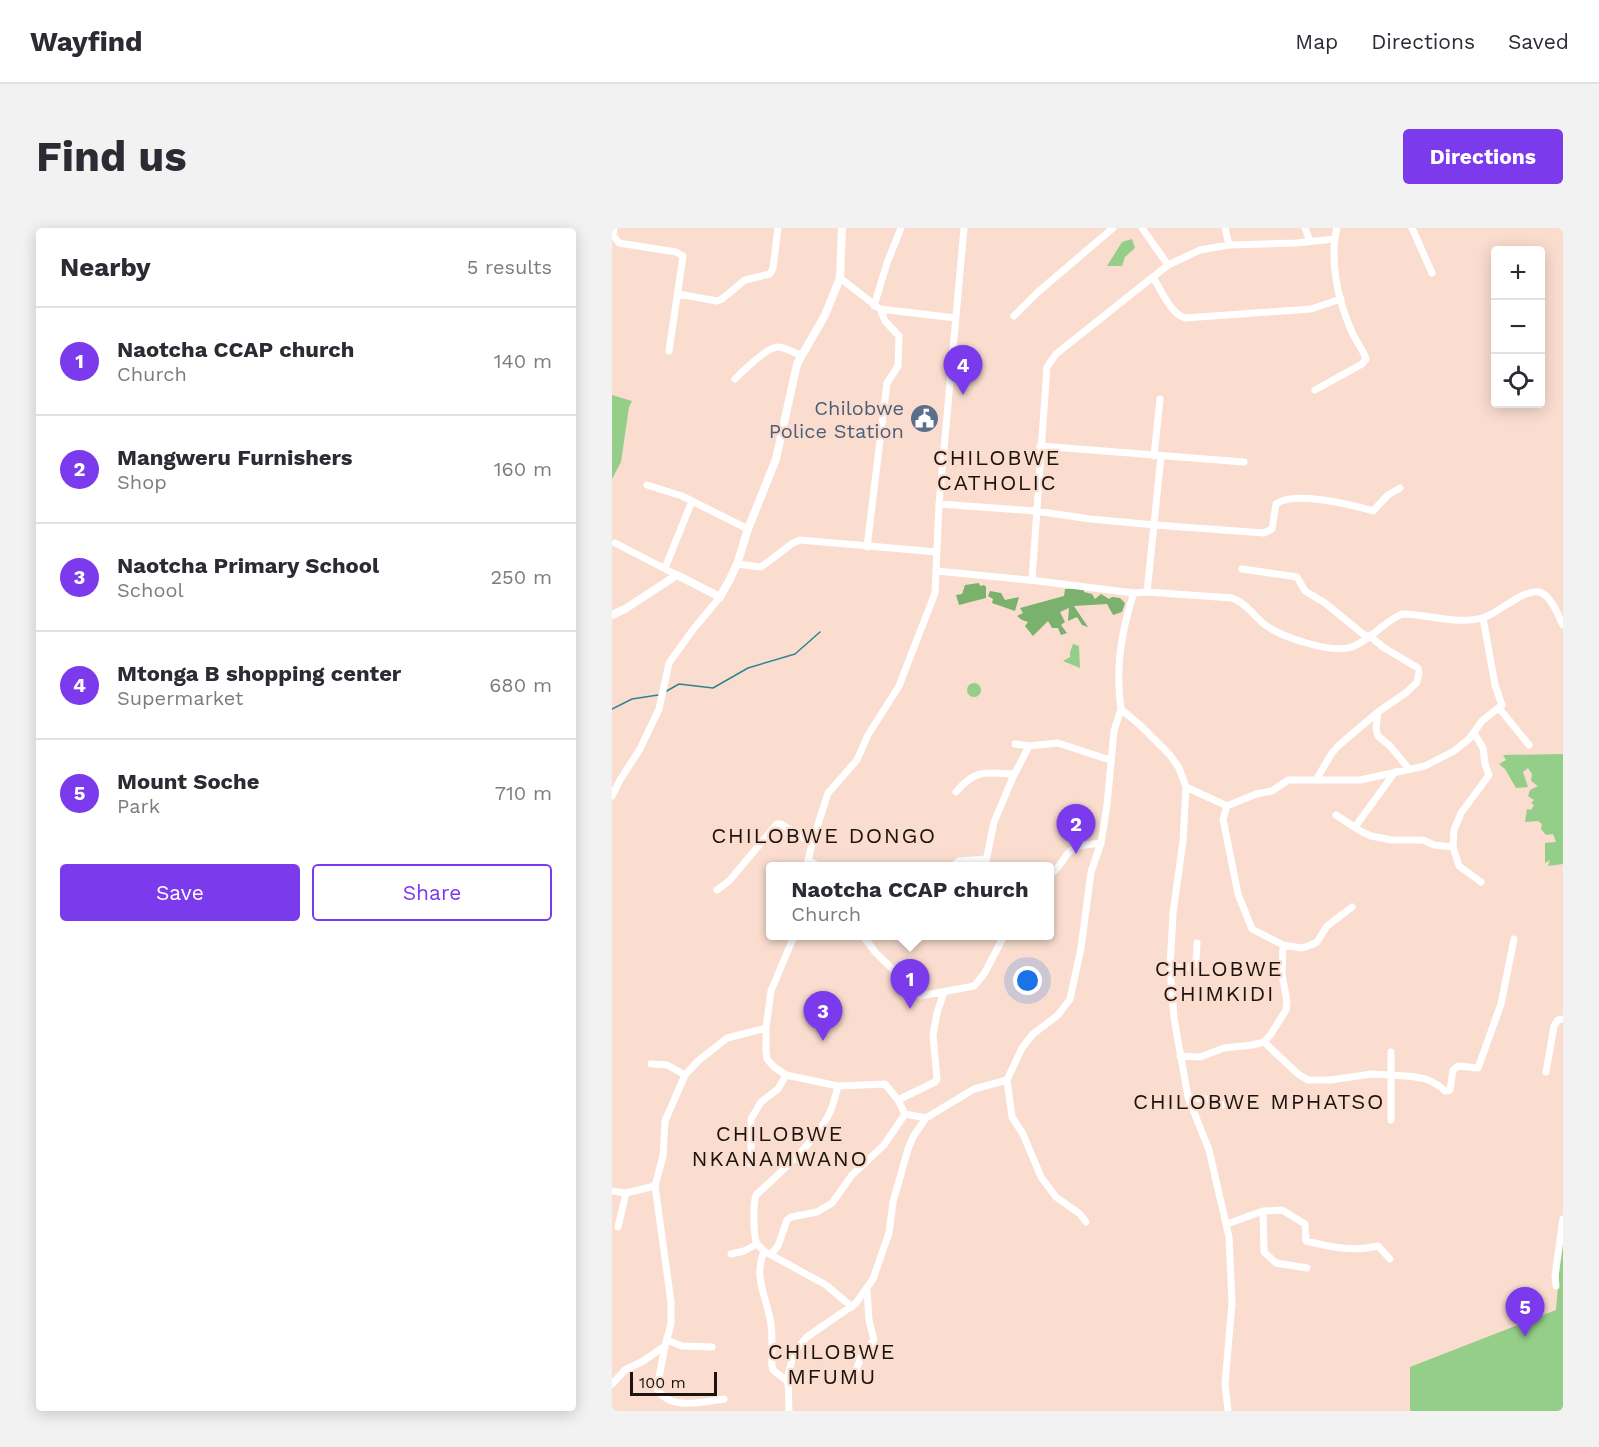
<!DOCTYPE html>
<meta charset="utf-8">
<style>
body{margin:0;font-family:"Work Sans",sans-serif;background:#f2f2f3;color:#2b2b33}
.controls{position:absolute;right:18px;top:18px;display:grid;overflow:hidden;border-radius:6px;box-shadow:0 3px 15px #0003}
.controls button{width:54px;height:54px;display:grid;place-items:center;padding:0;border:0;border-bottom:2px solid #e1e1e2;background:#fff;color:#2b2b33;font:30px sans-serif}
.scale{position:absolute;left:18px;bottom:15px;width:87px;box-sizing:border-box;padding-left:6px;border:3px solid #1e140f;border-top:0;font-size:16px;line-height:21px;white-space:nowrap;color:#1e140f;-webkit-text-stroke:4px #faddcf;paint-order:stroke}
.you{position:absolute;left:416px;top:753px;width:21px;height:21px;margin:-15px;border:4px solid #fff;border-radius:50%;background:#1a73e8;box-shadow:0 0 0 9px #1a73e833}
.badge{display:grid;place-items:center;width:39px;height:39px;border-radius:50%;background:#7c3aed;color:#fff;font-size:20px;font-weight:700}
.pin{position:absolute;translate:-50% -50px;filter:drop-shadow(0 2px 3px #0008)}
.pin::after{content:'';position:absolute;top:32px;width:21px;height:18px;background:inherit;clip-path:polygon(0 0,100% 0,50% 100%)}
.popup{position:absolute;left:154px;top:634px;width:288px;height:78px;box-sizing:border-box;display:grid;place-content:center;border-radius:6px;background:#fff;filter:drop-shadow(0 2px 4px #0005);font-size:20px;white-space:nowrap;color:#7c7c81}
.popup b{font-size:22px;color:#2b2b33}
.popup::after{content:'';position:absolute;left:50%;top:100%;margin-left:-12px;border:12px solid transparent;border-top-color:#fff}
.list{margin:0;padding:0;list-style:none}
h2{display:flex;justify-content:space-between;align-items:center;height:78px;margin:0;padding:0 24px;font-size:26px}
h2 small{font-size:20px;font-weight:400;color:#7c7c81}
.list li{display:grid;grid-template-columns:39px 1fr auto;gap:18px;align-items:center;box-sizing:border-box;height:108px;padding:0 24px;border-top:2px solid #e1e1e2}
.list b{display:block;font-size:22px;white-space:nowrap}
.list p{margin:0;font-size:20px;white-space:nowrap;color:#7c7c81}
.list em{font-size:20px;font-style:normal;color:#7c7c81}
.actions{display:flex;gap:12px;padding:18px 24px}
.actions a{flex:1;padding:14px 0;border:2px solid #7c3aed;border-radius:6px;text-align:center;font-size:21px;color:#7c3aed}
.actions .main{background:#7c3aed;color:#fff}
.icon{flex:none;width:33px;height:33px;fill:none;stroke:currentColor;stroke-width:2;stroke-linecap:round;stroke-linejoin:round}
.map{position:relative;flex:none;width:951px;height:1183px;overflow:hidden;border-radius:6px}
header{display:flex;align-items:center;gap:36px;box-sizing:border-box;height:84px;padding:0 30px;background:#fff;border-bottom:2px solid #e1e1e2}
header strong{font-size:28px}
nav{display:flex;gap:33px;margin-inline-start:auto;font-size:21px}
.intro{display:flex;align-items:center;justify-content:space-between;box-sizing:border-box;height:144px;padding:0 36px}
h1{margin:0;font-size:42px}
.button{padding:15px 27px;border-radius:6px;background:#7c3aed;color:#fff;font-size:21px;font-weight:700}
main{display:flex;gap:36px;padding:0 36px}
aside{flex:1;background:#fff;border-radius:6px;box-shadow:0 3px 15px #0003}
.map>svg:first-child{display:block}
</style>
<header>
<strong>Wayfind</strong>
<nav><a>Map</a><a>Directions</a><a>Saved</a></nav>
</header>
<div class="intro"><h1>Find us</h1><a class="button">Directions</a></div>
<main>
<aside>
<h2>Nearby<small>5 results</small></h2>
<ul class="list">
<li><span class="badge">1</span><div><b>Naotcha CCAP church</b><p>Church</p></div><em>140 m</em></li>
<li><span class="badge">2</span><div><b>Mangweru Furnishers</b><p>Shop</p></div><em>160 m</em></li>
<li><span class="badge">3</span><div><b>Naotcha Primary School</b><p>School</p></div><em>250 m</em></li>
<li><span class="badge">4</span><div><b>Mtonga B shopping center</b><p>Supermarket</p></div><em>680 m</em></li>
<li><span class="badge">5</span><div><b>Mount Soche</b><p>Park</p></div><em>710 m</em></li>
</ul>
<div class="actions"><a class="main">Save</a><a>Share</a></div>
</aside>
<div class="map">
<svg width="951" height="1183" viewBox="0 0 951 1183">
<rect width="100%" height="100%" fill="#faddcf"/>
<!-- green -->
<path fill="#94ce88" d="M 520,11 L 523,20 L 513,29 L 510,38 L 495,38 L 510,14 Z
M 0,167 L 20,173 L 17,179 L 9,234 L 0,251 Z
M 461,416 L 467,418 L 468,440 L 451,433 L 458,429 L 458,424 Z
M355 462a7 7 0 1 1 14 0a7 7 0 1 1-14 0Z
M 951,526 L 951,636 L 936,638 L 938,632 L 933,635 L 933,615 L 944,614 L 941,606 L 934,607 L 929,601 L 930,596 L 926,593 L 913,594 L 915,581 L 919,582 L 922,577 L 919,575 L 922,572 L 916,568 L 918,562 L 926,558 L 919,553 L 920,546 L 916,540 L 911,544 L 916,559 L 904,560 L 893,541 L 887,536 L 894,532 L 891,527 Z
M 951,998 L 951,1183 L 798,1183 L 798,1139 L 944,1082 Z"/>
<!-- forest -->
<path fill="#79b16d" d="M 367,355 L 368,358 L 372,357 L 374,359 L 374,370 L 347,377 L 344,367 L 350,366 L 353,357 Z
M 472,360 L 472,364 L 480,366 L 483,371 L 489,366 L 497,371 L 500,369 L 508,370 L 513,375 L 510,384 L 501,387 L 495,376 L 462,378 L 476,399 L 470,397 L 465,389 L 456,393 L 457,380 L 448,384 L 453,394 L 449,397 L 455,405 L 449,407 L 446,400 L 440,400 L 436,393 L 421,408 L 413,398 L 416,394 L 410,392 L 405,388 L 411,385 L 408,380 L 452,368 L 453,361 Z
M 378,363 L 389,365 L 393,372 L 407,369 L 403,383 L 380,375 L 381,371 L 376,368 Z"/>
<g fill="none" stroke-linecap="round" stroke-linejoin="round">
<!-- stream -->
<path stroke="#2c8593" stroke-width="1.5" d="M 53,464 L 67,456 L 101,460 L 136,440 L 183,426 L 208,404
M 0,481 L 20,471 L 46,467"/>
<!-- minor -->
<path stroke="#fff" stroke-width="7" d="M 2,0 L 1,7 L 7,15 L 64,24 L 71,28 L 57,123
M 530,0 L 556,37 L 588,22 L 617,17 L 684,15 L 722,11
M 613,0 L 617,17
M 693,0 L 698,13
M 800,0 L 820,45
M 541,49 C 549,62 558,85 573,90 L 699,81 L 729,71
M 228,50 L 268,81 L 344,90
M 66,66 L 105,73 L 110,71 L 133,52 L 158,46 L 161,40 L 166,0
M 262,78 L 275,35 L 289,0
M 402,88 L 426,64 L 501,0
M 123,151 C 131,143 155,119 166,119 C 173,119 182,125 189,127
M 703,162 L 750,136 L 754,131 C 751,121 743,112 739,102 C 726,72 717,32 725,0
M 428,218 L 632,234
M 542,228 L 548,171
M 35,257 L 70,268 L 136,301
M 327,276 L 424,283 L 478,291 L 543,297 L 652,305 L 660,301 L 664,276 C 681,262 741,277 761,283 L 776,267 L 788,260
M 3,315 L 65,347
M 255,319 L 275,155 L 286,138 L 287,108 L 273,93 L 268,81
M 125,336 L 149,339 L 181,315 L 188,312 L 325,324
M 53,340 L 80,273
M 630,341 L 685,349 L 693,363 L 713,375 L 751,406 L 759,409 L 771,419 L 806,440 L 807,444 L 805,454 L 795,464 L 766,484 L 726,518 L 720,525 L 704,552
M 325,343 L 426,353 L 522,365 L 535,364 L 620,370 C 633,374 642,388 652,396 C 669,409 719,426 740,419 C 759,412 771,394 790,386 C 816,386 846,398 873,389 C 888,384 911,361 927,364 C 939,367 946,387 951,397
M 420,352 L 435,139 L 444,126 L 556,37
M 535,364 L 549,228
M 522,365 C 509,403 503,441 509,481 L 529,498 L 558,527 L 567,540 L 574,559 L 571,613 L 561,685 L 558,740 L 562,790 L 576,869 L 597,922 L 617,1009 L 620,1075 L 613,1156 L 616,1183
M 887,480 L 917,517
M 766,484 L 764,500 L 766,508 L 778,518 L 797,541
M 862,505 L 871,520 L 873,536 L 877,547 L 849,585 L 842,602 L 841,619 L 847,638 L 869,654
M 403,516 L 417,518 L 446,515 L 498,532
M 574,559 L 615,578
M 344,564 C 364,540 374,545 402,546
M 0,568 L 8,552 L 28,521 L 47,481 L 57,435 L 80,403 L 108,369
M 724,587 L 750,604 L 759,608 L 780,612 L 811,612 L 822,617 L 841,619
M 743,599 L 783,544
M 196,632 L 206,638
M 195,638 L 200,615 L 216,565 L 245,532 L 256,507 L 287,458 L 323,365 L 327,276 L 352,0
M 340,638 L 347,633 L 374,631
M 373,638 L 382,594 L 401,549 L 417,518
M 437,648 C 463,626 445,619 489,615
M 105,662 L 117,653 L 165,596 L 169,596 L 200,615
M 182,708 L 159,763 L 154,800 L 154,823 L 155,831 L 162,839 L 174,847 L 226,858 L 273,856 L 286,872 L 293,886 L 314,890 L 362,861 L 395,852
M 251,708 L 264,725 L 308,768 L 362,758 L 372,746 L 392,708
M 671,717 L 640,701 L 626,666 L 611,591 L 615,578 L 644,566 L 660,563 L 676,552 L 748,552 L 813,538 L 842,523 L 857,511 L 870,493 L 890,477 L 883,457 L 871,390
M 558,740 L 581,739 L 584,733 L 585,715
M 652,814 L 659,806 L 674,782 L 675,774 L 670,746 L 671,717 L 690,720 L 699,717 L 705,714 L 715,698 L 740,679
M 652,814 L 686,846 L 696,852 L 718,852 L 760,846 L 779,847 L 779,892
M 779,824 L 779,847 C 802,849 816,847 833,863 L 838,862 L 841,842 L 846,838 L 866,840 L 889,776 L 902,711
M 568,828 L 588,829 L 612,820 L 640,817 L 652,814
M 39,836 L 55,837 L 73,847
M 934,844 L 942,798 L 946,792 L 951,791
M 226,858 C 223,869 221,880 215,890 C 199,918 168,945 144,967 C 141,975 141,1008 145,1016 C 146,1017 151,1022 152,1023 L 214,1057 L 240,1079
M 576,869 L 604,872 L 610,877
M 286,872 L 323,854 L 325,851 L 321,807 L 325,785 L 332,764
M 139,936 L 139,891 L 149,874 L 166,861 L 174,847
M 0,963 L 14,965 L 43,958
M 651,983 L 652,1024 L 664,1035 L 695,1040
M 474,994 L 468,986 L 444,969 L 429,949 L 411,906 L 400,889 L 395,852 L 410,820 L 421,806 L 446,787 L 458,771 L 469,720 L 479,644 L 489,615 L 495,577 L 502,503 L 509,481
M 615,996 L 651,983 L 670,982 L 693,996 L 694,1013 C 718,1019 742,1024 766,1018 L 778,1031
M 6,999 L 14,965
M 152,1023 C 141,1051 155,1069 159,1096 C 161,1110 159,1124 160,1138 L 161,1142 L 175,1153
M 119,1026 L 132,1023 L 145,1016
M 159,1026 L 166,1018 L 175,992 L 179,989 L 205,984 L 220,975 L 240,947 L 272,917 L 293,886
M 944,1058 L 943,1048 L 951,991
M 55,1112 L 70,1118 L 100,1119
M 53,1118 L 45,1160 C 56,1183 90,1174 112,1171
M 243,1145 L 249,1129 L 262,1112 L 257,1092 L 255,1063
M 0,1156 L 13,1142 L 31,1133 L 53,1118 L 59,1096 L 59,1074 L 43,958 L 51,928 L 53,893 L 73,847 L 86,833 L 115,810 L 154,800
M 177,1183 L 176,1147 L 182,1124 L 195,1109 L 244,1075 L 261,1051 L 277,1005 L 281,974 L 296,921 L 301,909 L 314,890"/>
<!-- tertiary -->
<path stroke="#fff" stroke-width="8" d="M 0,387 L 13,381 L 65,347 L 108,369 L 117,353 L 125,336 L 136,301 L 164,231 L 185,136 L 213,87 L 228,50 L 230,0"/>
</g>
<!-- icons -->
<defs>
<symbol id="civic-disc" viewBox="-11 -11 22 22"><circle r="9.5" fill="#5c6f8a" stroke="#faddcf"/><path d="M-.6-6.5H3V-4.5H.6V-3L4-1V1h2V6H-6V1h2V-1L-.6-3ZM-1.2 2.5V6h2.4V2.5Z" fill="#fff"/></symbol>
</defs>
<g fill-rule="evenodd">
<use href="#civic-disc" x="296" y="174" width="33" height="33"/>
</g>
<g text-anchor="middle" stroke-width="4.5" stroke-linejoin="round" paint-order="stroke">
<!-- service labels -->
<g font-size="20" fill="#4e5e75" stroke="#faddcf" text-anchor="end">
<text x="292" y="187">Chilobwe<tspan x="292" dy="23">Police Station</tspan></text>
</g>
<!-- quarter labels -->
<g font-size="22" letter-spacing="1.5" fill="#1e140f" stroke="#faddcf">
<text x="385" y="237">CHILOBWE<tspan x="385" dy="25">CATHOLIC</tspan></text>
<text x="212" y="615">CHILOBWE DONGO</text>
<text x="607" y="748">CHILOBWE<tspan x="607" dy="25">CHIMKIDI</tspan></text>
<text x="647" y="881">CHILOBWE MPHATSO</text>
<text x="168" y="913">CHILOBWE<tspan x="168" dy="25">NKANAMWANO</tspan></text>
<text x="220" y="1131">CHILOBWE<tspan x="220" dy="25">MFUMU</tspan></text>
</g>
</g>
</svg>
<div class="controls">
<button>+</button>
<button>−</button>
<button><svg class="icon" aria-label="locate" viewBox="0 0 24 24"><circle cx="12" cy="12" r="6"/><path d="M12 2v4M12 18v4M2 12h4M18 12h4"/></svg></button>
</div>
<div class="scale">100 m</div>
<div class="you"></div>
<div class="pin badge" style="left:298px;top:781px">1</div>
<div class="popup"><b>Naotcha CCAP church</b>Church</div>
<div class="pin badge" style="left:464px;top:626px">2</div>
<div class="pin badge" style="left:211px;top:813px">3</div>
<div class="pin badge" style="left:351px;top:167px">4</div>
<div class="pin badge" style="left:913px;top:1109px">5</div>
</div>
</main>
